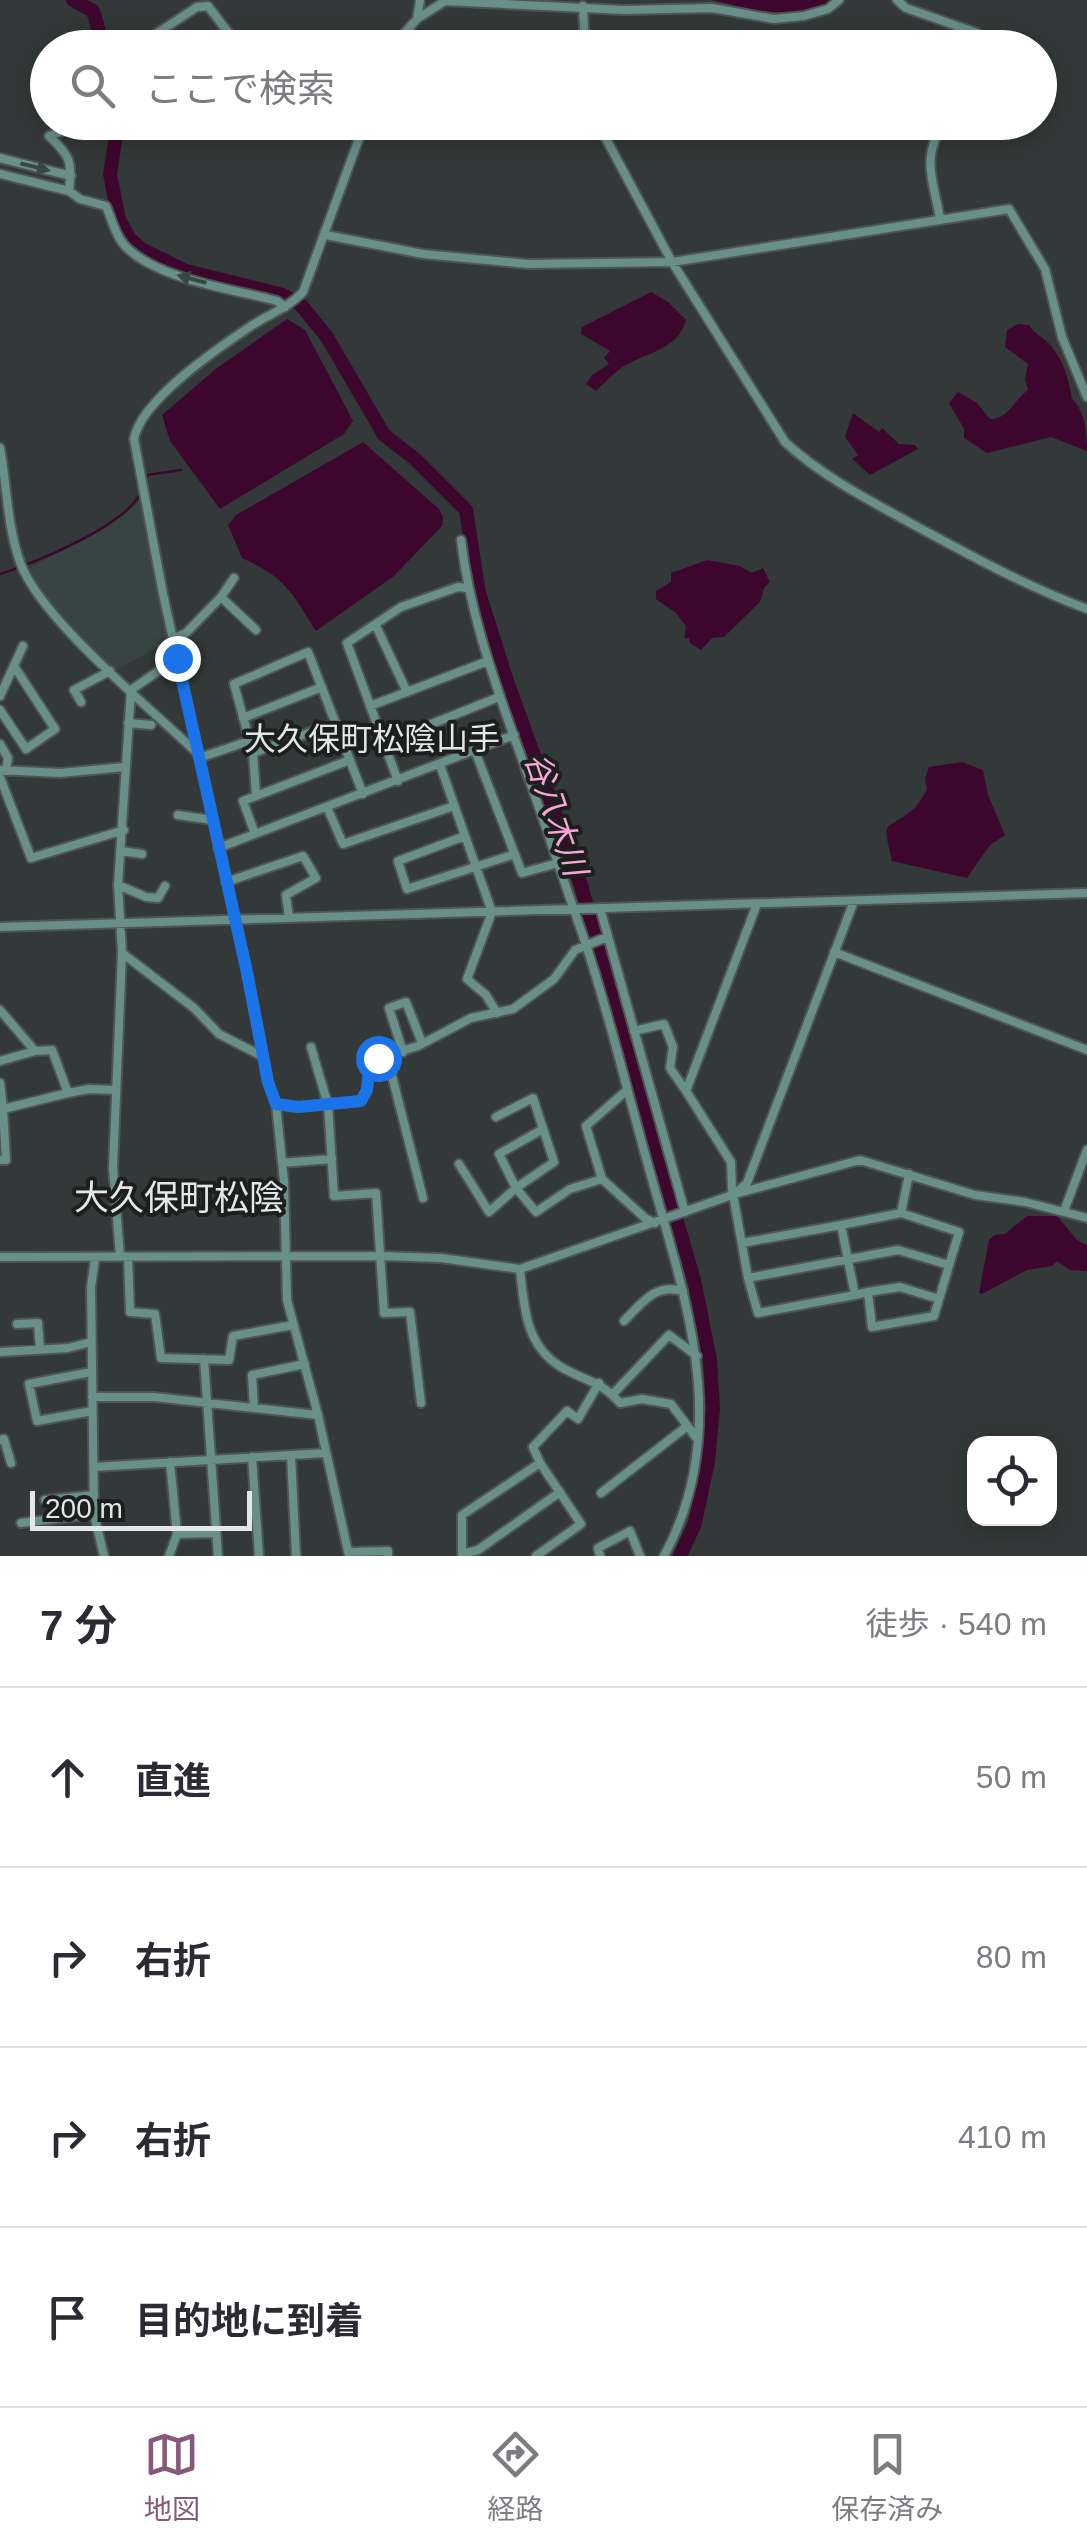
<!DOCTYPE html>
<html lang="ja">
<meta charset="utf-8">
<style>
body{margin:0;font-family:Helvetica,"Noto Sans JP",sans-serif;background:#f2f2f3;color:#2b2b33}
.controls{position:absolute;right:30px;bottom:30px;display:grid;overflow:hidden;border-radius:20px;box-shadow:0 5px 25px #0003}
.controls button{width:90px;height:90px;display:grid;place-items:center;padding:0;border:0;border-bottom:2px solid #e1e1e2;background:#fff;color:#2b2b33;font:50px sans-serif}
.scale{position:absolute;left:30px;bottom:25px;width:222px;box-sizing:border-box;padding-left:10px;border:5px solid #e4e7e7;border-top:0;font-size:28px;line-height:35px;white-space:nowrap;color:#e4e7e7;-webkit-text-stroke:8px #1d1f1f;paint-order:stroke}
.stop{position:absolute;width:30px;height:30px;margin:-22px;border:8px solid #1a73e8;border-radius:50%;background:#fff}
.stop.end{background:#1a73e8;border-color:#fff;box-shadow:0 2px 10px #0008}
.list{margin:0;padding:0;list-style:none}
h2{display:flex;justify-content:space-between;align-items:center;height:130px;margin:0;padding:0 40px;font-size:42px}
h2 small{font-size:32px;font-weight:400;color:#7c7c81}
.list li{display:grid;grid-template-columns:65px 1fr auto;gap:30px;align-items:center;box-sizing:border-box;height:180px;padding:0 40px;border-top:2px solid #e1e1e2}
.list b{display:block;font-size:38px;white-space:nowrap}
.list em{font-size:32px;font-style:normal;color:#7c7c81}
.icon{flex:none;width:55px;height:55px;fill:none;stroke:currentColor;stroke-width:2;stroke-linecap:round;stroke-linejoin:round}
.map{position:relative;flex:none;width:1087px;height:1556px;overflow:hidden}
.search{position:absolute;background:#fff;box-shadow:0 5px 25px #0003;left:30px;right:30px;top:30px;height:110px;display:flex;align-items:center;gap:25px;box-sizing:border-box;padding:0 35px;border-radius:55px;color:#7c7c81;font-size:38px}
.sheet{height:850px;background:#fff}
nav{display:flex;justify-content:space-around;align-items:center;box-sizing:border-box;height:140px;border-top:2px solid #e1e1e2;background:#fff;font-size:28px;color:#7c7c81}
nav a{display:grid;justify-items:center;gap:5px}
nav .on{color:#86587a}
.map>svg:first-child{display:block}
</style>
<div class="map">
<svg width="1087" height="1556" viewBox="0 0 1087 1556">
<rect width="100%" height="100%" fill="#333938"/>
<!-- built -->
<path fill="#384442" d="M 141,501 L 170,640 L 115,671 L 67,622 L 38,586 L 28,569 L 105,526 Z"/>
<!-- water -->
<path fill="#3d072d" d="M 712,0 L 833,0 C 795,23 749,9 712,0 Z
M 651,292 L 668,302 L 686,320 C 678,351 643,353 621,368 C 612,375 604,383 596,391 L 586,384 L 592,375 L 609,364 L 604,358 L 610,351 L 581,334 L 582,327 Z
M 287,319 L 305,330 L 353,421 L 344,434 L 220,509 L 170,441 L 162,415 L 217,368 Z
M 1018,324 L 1029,325 C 1035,335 1044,337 1052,347 C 1065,364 1068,378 1072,399 C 1085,410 1087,435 1087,451 L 1051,437 L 987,453 L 964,438 L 964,429 L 949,403 L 958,392 L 977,403 L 990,419 C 1008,420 1013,401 1028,390 L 1025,379 L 1028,364 L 1005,347 L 1007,330 Z
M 853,413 L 879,432 L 882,428 L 899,444 L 915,445 L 918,449 L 870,475 L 852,459 L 858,455 L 845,437 Z
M 363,442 L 439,509 L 443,517 L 442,526 L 394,576 L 316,631 C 291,592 286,578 242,558 L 228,525 L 236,515 Z
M 707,560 L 740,566 L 752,573 L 763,568 L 770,582 L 764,588 L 760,602 L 724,637 L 712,638 L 701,650 L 690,643 L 689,638 L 684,638 L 686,626 L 676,613 L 656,599 L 656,591 L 671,582 L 671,573 Z
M 962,762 L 983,770 L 988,795 L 1005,835 L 990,845 L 967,878 L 892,861 C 882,817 884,833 912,810 C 918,806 923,796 927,790 L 925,778 L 929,767 Z
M 1027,1216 L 1057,1216 L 1077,1240 L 1087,1245 L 1087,1271 L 1070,1270 L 1057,1261 L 1052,1266 L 1027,1270 L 982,1294 L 979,1293 L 989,1240 L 994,1235 L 1005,1234 Z"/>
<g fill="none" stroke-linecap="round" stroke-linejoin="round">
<!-- stream -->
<path stroke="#3d072d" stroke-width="2.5" d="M 146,479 L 147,475 L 181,470
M 0,574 C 33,564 130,524 141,491"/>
<!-- river -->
<path stroke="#3d072d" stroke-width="14" d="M 73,0 L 93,11 L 104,48
M 118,122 L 110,174 L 119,220 L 130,239 L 141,249 L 186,271 L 283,295 L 301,305 L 327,337 L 384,435 L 415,459 L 466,510 L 479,593 L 508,684 L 580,882 L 695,1284 L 710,1360 L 713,1408 L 708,1461 L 695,1523 L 680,1556"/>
<defs>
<path id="minor" d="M 897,0 L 906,8 L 977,33 L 982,39 L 980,48
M 583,6 L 585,48
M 417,19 L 420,0
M 117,48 L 142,43 L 197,7 L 208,6 L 240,48
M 391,48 L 417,19 L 445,1 L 624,10 L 712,8 L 774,19 L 804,16 L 828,9 L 839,0
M 597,122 L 672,262 L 785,442 C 823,477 869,500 914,525 C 971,556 1026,586 1087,609
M 0,158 L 71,176
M 0,174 L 69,191 L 80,199 L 106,206 C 112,220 116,238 128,249 C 162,280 232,289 277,301 L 285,307
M 69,191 C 72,161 71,157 49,136 L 87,122
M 940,219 C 933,177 921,162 943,122
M 326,235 L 423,254 L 528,264 L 672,262 L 1009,209 L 1045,269 L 1062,337 L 1087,397
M 0,448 C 7,485 7,526 20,562 C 40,619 152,709 198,754
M 461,540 C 469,608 491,672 514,737 C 535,794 554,852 574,910 C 604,993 624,1080 648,1165 C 684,1296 734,1427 664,1556
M 221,597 L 234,578
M 376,626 L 407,692
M 173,639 L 186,633 L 221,597 L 256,630
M 131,690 L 177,658
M 0,696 L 23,646
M 81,702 L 74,690 L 110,671
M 370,706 L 488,661
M 0,710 L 26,749 L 55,729 L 14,666
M 243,718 L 322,687
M 128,723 L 151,725
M 384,743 L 499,697
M 0,744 L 8,758 L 6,771
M 475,751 L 522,873 L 558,863
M 253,753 L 336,723
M 199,758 L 249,741
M 440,765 L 492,912 L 467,979 L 486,995 L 497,1013
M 0,770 L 60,773 L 125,767
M 0,777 L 31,858 L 124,830
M 398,781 L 347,643 L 401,607 L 458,587 L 467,588
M 256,795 L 253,753 L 234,684 L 308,652 L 363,794
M 327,807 L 343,844 L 454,806
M 178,815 L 212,820
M 255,834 L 243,801 L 350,760
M 465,836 L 398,861 L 407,889 L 515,854
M 218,848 L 514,735
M 121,851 L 142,854
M 226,882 L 303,856 L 316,878 L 286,895 L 289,918
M 118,885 L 146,897 L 158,898 L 165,886
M 757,904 L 686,1091 L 731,1162 L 732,1189 L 748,1278 L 758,1313 L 855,1295
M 600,908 L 685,1212
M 0,927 L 1087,893
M 834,952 L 1087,1050
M 122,953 L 194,1008 L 219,1034 L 262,1056
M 0,1010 L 35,1051 L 52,1050 L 68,1093 L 3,1109 L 6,1160 L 0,1160
M 634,1031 L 664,1024 L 673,1047 L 670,1068 L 686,1091
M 311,1047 L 328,1105 L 334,1196 L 376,1193 L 384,1313 L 410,1312 L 421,1403
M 403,1052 L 389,1008 L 406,1002 L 422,1043
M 387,1056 L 423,1198
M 0,1061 L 35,1051
M 0,1083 L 3,1109
M 627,1090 L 586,1126 L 602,1179 L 645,1218 L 655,1223
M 68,1093 L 89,1089 L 116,1090
M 276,1104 L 298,1107 L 361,1101 L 367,1090 L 370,1060 L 418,1046 L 471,1018 L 513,1009 L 554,979 L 575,950 L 607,937
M 543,1129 L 499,1154 L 516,1188 L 536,1212 L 570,1189 L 602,1179
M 282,1163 L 332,1159
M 459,1164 L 489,1212 L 516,1188 L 554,1162 L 533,1098 L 496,1117
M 737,1192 L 747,1183 L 854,901
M 1064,1211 L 1087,1150
M 901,1213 L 841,1225 L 855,1295 L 868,1292 L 872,1327 L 934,1316 L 959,1232 L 901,1213 L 909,1174
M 742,1243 L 841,1225
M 120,1256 L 113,1168 L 122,953 L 118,885 L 131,690
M 0,1257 L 381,1256 L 441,1258 L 520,1269 L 735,1194 L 860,1160 L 975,1195 L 1025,1202 L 1087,1218
M 128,1257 L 130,1312 L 155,1314 L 161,1358 L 229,1360 L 233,1336 L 293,1325
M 95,1259 L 91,1287 L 94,1514 L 104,1556
M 520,1269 C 524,1306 525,1345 561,1367 C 585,1381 601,1381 620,1403 L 642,1399 L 671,1404 L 698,1440
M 748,1278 L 898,1250 L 949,1265
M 868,1292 L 900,1287 L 939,1299
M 624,1321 C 643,1302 655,1283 683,1291
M 17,1324 L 38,1323 L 40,1349
M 0,1352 L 68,1348 L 91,1342
M 204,1359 L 218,1556
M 91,1372 L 29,1384 L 37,1421 L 92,1411
M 613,1394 L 669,1335 L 697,1356
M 92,1397 L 154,1397 L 318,1415
M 254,1408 L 252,1375 L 305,1364
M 0,1440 L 4,1439 L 11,1463
M 291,1455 L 296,1556
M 252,1457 L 259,1556
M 94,1467 L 326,1453
M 601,1493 L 686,1427
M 45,1500 L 94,1495
M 21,1523 L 94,1514
M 177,1534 L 216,1533
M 348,1552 L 388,1551 L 388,1556
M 462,1554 L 478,1550 L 560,1492
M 169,1556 L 177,1534 L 170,1462
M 349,1556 L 318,1415 L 287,1300 L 284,1181 L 276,1104 L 268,1082 L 247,973 L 163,594 L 134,439 C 141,400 218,348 251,326 C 269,314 288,308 303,292 L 365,122
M 462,1556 L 462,1515 L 540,1463 L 533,1447 L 567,1411 L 578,1419 L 599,1383
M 536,1556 L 581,1524 L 540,1463
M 600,1556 L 598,1548 L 630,1531 L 640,1556"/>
</defs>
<!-- minor casing -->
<use href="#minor" stroke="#4f5554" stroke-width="12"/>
<!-- minor -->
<use href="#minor" stroke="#698f89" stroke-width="8"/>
</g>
<!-- one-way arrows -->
<defs><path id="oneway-solid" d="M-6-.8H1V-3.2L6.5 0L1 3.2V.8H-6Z" transform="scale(2.5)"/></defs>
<g fill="#384644">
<use href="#oneway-solid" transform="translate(35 167) rotate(14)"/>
<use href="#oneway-solid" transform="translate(192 279) rotate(-165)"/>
</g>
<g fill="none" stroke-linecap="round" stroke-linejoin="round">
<!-- route -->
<path stroke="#1a73e8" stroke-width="12" d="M 177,658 L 247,972 L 268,1082 L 276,1104 L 298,1107 L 361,1101 L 367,1090 L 370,1060 L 378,1058"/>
</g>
<g text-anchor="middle" stroke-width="8" stroke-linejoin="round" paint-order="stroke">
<!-- neighbourhood labels -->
<g font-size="32" fill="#e4e7e7" stroke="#1d1f1f">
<text x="372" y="750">大久保町松陰山手</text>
</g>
<!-- water labels -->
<g font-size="32" font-style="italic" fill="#fca3da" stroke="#1d1f1f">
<text transform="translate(556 814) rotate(71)" y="11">谷八木川</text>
</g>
<!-- quarter labels -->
<g font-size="35" fill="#e4e7e7" stroke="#1d1f1f">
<text x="179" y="1210">大久保町松陰</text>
</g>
</g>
</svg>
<div class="controls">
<button><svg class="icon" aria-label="locate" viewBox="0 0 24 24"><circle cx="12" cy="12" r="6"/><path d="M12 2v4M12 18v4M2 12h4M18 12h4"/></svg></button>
</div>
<div class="scale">200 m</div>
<div class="stop" style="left:378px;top:1058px"></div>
<div class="stop end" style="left:177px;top:658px"></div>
<div class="search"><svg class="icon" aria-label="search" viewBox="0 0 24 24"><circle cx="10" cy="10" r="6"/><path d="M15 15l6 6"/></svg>ここで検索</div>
</div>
<section class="sheet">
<h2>7 分<small>徒歩 · 540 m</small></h2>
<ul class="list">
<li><svg class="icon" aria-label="ahead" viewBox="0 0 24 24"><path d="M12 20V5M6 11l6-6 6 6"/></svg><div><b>直進</b></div><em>50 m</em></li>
<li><svg class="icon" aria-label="right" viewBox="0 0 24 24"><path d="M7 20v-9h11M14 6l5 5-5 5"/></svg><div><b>右折</b></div><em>80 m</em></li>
<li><svg class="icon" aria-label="right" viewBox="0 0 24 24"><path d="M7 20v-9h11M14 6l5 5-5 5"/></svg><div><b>右折</b></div><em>410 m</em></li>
<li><svg class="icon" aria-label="arrive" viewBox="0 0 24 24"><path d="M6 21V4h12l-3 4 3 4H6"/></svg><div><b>目的地に到着</b></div></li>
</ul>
</section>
<nav>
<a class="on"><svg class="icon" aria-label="map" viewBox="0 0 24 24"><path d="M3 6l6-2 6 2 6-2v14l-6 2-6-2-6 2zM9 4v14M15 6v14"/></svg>地図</a>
<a><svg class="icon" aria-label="directions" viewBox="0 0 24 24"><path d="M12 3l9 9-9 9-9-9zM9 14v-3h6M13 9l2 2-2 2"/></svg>経路</a>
<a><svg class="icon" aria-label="saved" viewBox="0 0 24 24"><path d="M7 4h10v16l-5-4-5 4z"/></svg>保存済み</a>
</nav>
